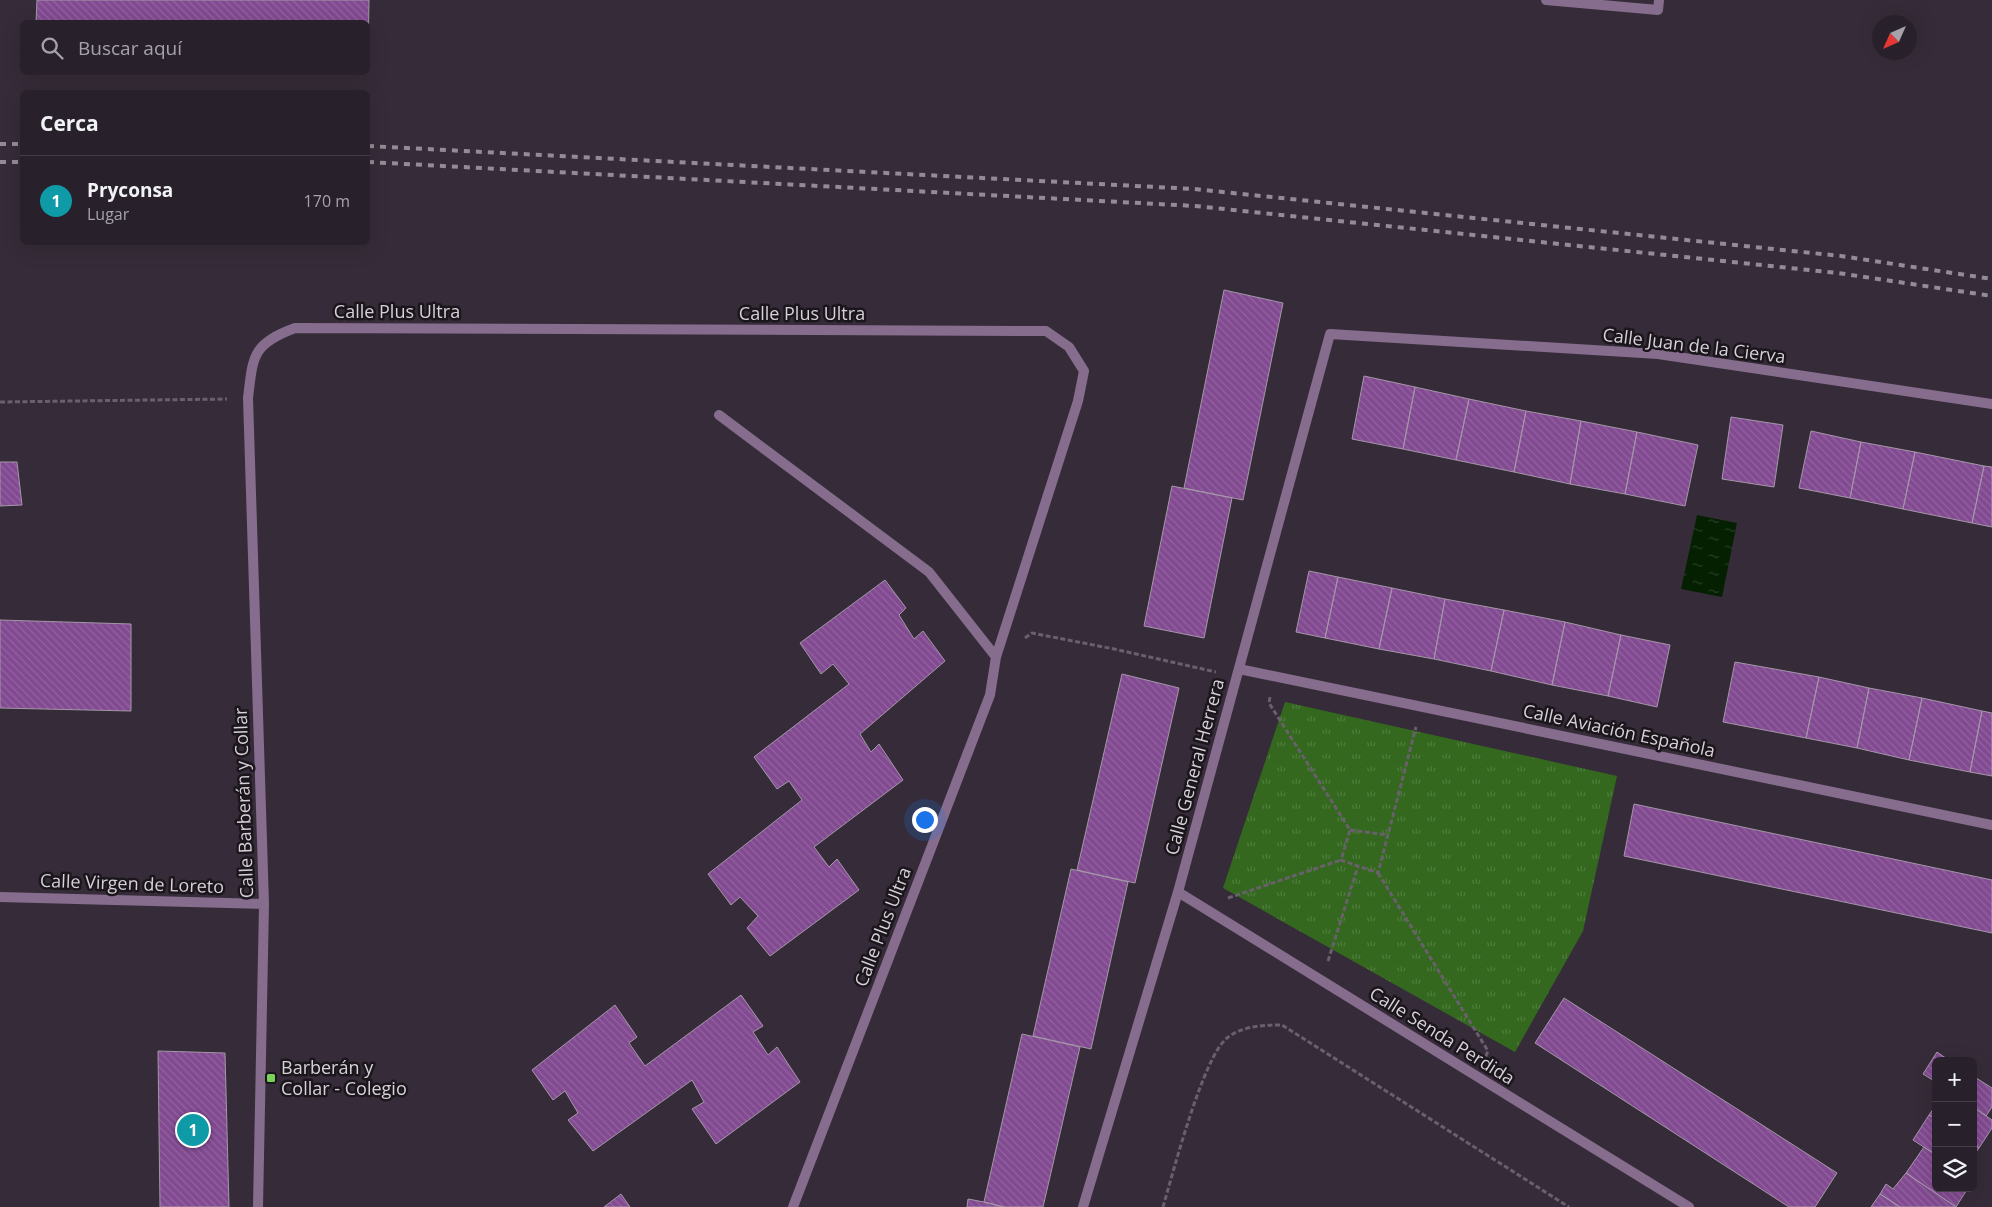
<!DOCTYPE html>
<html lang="es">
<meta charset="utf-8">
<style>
body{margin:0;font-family:"Open Sans",sans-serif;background:#342e37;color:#f1f3f6}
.controls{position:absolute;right:15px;bottom:15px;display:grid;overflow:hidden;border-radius:8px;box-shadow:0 5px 20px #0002}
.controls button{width:45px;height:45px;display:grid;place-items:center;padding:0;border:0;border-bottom:1px solid #443e47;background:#28212b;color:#f1f3f6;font:25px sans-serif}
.compass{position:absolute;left:1872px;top:15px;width:45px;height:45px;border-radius:50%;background:#28212b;box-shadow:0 5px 20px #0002;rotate:225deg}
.you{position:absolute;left:924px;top:819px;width:18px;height:18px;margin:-12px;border:4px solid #fff;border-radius:50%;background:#1a73e8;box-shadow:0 0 0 8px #1a73e833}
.badge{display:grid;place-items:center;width:32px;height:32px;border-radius:50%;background:#79d158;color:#fff;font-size:16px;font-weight:700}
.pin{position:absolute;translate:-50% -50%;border:2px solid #fff;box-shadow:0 1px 5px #0006}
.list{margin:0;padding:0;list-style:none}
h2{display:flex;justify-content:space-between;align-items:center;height:65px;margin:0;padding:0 20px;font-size:21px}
h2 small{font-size:16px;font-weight:400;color:#a5a3a9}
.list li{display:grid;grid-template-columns:32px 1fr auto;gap:15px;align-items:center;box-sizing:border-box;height:90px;padding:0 20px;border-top:1px solid #443e47}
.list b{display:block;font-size:19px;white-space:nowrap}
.list p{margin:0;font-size:16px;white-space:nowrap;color:#a5a3a9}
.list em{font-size:16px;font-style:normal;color:#a5a3a9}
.icon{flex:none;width:28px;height:28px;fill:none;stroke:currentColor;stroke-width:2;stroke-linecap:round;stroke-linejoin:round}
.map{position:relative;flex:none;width:1992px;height:1207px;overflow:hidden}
.search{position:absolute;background:#28212b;box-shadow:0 5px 20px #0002;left:20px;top:20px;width:350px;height:55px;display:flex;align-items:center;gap:12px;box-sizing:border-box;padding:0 18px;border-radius:8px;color:#a5a3a9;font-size:19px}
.panel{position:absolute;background:#28212b;box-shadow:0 5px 20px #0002;left:20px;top:90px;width:350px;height:155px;border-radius:8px}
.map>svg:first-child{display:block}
</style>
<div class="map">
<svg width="1992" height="1207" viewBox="0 0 1992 1207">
<defs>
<pattern id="park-tufts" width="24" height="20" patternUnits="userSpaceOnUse" patternTransform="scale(1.25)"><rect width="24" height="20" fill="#33681e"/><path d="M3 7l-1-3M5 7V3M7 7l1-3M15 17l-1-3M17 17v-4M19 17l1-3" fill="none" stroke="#507d3e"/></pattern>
<pattern id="water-ripples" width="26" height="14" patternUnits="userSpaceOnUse" patternTransform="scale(1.25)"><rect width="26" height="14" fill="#042000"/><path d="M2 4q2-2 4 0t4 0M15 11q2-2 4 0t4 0" fill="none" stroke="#283f25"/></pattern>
<pattern id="building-back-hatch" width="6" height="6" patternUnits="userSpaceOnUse" patternTransform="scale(1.25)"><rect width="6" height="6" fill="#824a91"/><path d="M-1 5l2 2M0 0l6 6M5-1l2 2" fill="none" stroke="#9363a0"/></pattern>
</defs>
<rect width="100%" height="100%" fill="#362c39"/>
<!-- park -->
<path fill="url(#park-tufts)" d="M 1285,702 L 1617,776 L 1583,931 L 1515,1052 L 1223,888 Z"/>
<!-- water -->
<path fill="url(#water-ripples)" d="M 1697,515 L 1737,523 L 1722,597 L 1681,589 Z"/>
<!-- building -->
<path fill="url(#building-back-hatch)" stroke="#a497a8" d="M 37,0 L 369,0 L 368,55 L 368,22 L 36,22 Z
M 1224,290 L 1283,303 L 1243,500 L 1184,488 Z
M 1364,376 L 1415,387 L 1403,449 L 1352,439 Z
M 1415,387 L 1469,399 L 1456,460 L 1403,449 Z
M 1469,399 L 1526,411 L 1514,472 L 1456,460 Z
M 1526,411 L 1581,421 L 1570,484 L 1514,472 Z
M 1731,417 L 1783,425 L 1774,487 L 1722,479 Z
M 1581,421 L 1637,432 L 1625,494 L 1570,484 Z
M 1811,431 L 1861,442 L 1850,498 L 1799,488 Z
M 1637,432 L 1698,445 L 1685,506 L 1625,494 Z
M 1861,442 L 1915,452 L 1903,509 L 1850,498 Z
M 1915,452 L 1984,466 L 1972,523 L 1903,509 Z
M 0,462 L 17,462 L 22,505 L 0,506 Z
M 1984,466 L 1992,467 L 1992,527 L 1972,523 Z
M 1172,486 L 1232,498 L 1204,638 L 1144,626 Z
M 1309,571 L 1338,577 L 1325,638 L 1296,632 Z
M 1338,577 L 1392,588 L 1379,649 L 1325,638 Z
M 885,580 L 906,608 L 899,615 L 914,639 L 923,631 L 945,661 L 860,734 L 871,752 L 879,744 L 903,780 L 814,847 L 829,867 L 837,859 L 859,890 L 770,956 L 747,928 L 758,916 L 740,897 L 731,905 L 708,874 L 802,800 L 789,781 L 777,789 L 754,757 L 849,684 L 833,664 L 821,674 L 800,643 Z
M 1392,588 L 1445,599 L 1434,659 L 1379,649 Z
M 1445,599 L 1504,610 L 1491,671 L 1434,659 Z
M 1504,610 L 1565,622 L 1552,685 L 1491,671 Z
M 0,620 L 131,624 L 131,711 L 0,708 Z
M 1565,622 L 1621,635 L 1608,696 L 1552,685 Z
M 1621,635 L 1670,645 L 1657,707 L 1608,696 Z
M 1735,662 L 1819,677 L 1806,738 L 1723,722 Z
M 1122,674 L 1179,688 L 1135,883 L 1077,870 Z
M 1819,677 L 1869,688 L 1857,748 L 1806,738 Z
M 1869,688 L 1922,698 L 1909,760 L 1857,748 Z
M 1922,698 L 1982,711 L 1970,772 L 1909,760 Z
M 1982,711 L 1992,713 L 1992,776 L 1970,772 Z
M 1634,804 L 1992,880 L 1992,933 L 1624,856 Z
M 1071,869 L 1128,882 L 1091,1049 L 1033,1036 Z
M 741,995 L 763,1026 L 753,1032 L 768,1055 L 777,1047 L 800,1082 L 716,1144 L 692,1109 L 704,1102 L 692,1080 L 593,1151 L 568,1120 L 578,1113 L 565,1091 L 553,1100 L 532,1070 L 615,1005 L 637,1037 L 629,1043 L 645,1066 Z
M 1564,998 L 1837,1173 L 1815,1207 L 1789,1207 L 1535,1043 Z
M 1022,1034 L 1080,1047 L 1043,1207 L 1004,1207 L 984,1202 Z
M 158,1051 L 225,1053 L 229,1207 L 160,1207 Z
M 1937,1052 L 1950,1061 L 1936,1061 L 1936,1082 L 1923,1074 Z
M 1973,1076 L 1992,1088 L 1992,1107 L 1986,1116 L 1973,1107 Z
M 1936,1105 L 1936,1119 L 1929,1115 Z
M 1973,1107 L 1992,1120 L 1992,1128 L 1979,1148 L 1973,1144 Z
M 1929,1115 L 1936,1119 L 1936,1155 L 1913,1140 Z
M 1973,1144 L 1979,1148 L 1973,1156 Z
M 1924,1147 L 1936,1155 L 1936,1188 L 1968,1188 L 1956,1207 L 1906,1173 Z
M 1906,1173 L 1956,1207 L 1900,1207 L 1880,1194 L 1886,1184 L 1893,1189 Z
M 621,1194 L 630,1207 L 604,1207 Z
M 1880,1194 L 1900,1207 L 1871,1207 Z
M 968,1199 L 984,1202 L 1004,1207 L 967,1207 Z"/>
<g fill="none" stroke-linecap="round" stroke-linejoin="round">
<!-- path -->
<path stroke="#69606c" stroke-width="3" stroke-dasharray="5 2.5" stroke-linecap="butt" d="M 0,402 L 227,399
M 1025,638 L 1032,633 L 1114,649 L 1216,672
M 1270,697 L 1269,703 L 1350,830 L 1341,860 L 1378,873 L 1416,727
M 1350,830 L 1388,835
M 1378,873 L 1488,1051 L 1485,1058
M 1228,898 L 1341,860
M 1328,961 L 1358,866
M 1163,1207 C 1173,1173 1203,1057 1227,1038 C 1242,1026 1263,1025 1282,1025 L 1569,1207"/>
<!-- minor -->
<path stroke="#866d8d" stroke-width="10" d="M 1546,0 L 1658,10 L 1659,0
M 719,415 L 929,572 L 996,657 L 990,695 L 793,1207
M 1239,669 L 1992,825
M 1178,892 L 1689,1207
M 0,897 L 264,904
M 258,1207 L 264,904 L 248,398 C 253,356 252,344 295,328 L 1046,331 L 1069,347 L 1084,371 L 1078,401 L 996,657
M 1083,1207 L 1178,892 L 1330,334 L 1658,354 L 1992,404"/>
<!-- rail -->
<path stroke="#938b96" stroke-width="4" stroke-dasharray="6 6" stroke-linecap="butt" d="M 0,144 L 22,144
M 368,146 L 1194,189 L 1841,256 L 1992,279
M 0,162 L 22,162
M 368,162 L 1195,206 L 1838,273 L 1992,296"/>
</g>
<!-- markers -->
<rect fill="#79d158" stroke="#1b161c" stroke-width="2" x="266" y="1073" width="10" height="10" rx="2.5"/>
<g text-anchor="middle" stroke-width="5" stroke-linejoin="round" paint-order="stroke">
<!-- street labels -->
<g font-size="18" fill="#d7d0d9" stroke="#1b161c">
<text x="397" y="318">Calle Plus Ultra</text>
<text x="802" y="320">Calle Plus Ultra</text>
<text transform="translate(1694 346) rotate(7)" y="6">Calle Juan de la Cierva</text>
<text transform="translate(1619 731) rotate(12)" y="6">Calle Aviación Española</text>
<text transform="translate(1195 767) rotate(-75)" y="6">Calle General Herrera</text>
<text transform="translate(244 803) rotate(-92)" y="6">Calle Barberán y Collar</text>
<text transform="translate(132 884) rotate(2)" y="6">Calle Virgen de Loreto</text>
<text transform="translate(883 927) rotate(-69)" y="6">Calle Plus Ultra</text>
<text transform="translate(1442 1036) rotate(32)" y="6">Calle Senda Perdida</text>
</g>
<!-- poi labels -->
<g font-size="18" fill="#d7d0d9" stroke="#1b161c" text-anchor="start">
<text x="281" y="1074">Barberán y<tspan x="281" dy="21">Collar - Colegio</tspan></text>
</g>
</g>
</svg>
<div class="controls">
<button>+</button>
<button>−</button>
<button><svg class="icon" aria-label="layers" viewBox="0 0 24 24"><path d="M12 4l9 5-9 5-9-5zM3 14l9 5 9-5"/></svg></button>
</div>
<svg class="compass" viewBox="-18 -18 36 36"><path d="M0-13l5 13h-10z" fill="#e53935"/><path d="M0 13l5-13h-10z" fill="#a5a3a9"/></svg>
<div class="you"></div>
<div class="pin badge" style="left:193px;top:1130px;background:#0f9aa8">1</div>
<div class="search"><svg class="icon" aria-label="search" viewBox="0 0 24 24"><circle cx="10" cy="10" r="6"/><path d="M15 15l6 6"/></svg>Buscar aquí</div>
<section class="panel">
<h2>Cerca<small></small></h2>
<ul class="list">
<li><span class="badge" style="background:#0f9aa8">1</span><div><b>Pryconsa</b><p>Lugar</p></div><em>170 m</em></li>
</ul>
</section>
</div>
